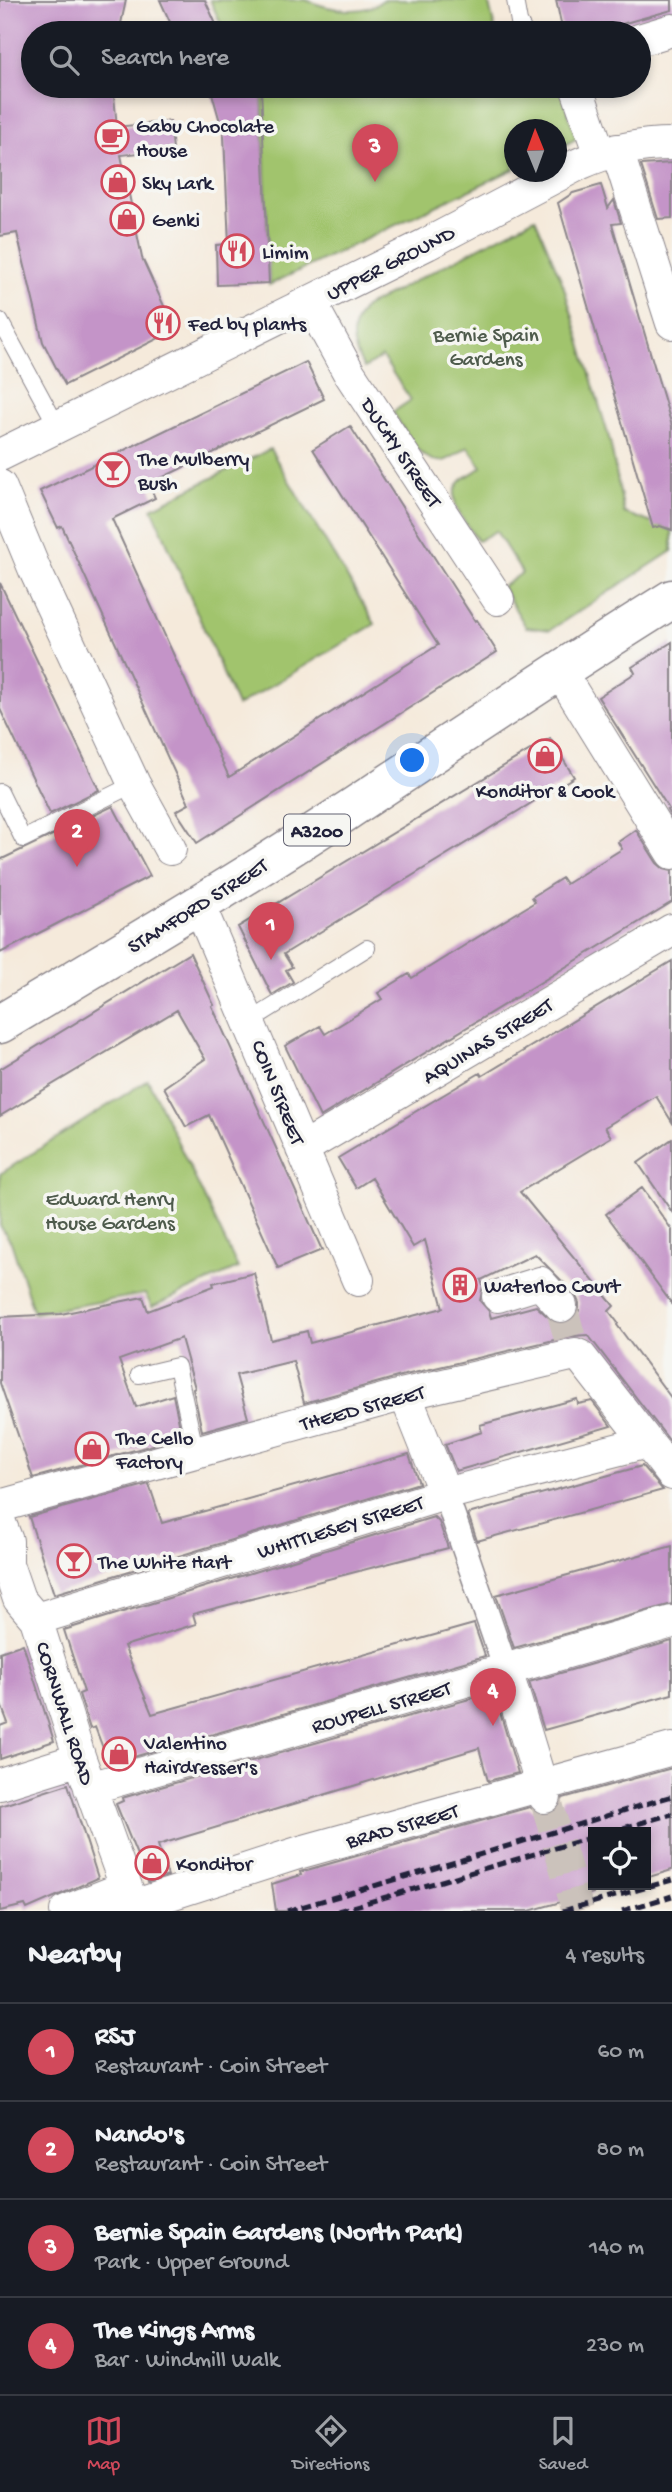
<!DOCTYPE html>
<meta charset="utf-8">
<style>
body{margin:0;font-family:"Gochi Hand",sans-serif;background:#242831;color:#f1f3f6}
.controls{position:absolute;right:21px;bottom:21px;display:grid;overflow:hidden;border-radius:0px;box-shadow:0 4px 10px #0003}
.controls button{width:63px;height:63px;display:grid;place-items:center;padding:0;border:0;border-bottom:2px solid #363941;background:#171b24;color:#f1f3f6;font:35px sans-serif}
.compass{position:absolute;left:504px;top:119px;width:63px;height:63px;border-radius:50%;background:#171b24;box-shadow:0 4px 10px #0003;rotate:359deg}
.you{position:absolute;left:413px;top:761px;width:24px;height:24px;margin:-18px;border:5px solid #fff;border-radius:50%;background:#1a73e8;box-shadow:0 0 0 10px #1a73e833}
.badge{display:grid;place-items:center;width:46px;height:46px;border-radius:50%;background:#d1495b;color:#fff;font-size:23px;font-weight:700}
.pin{position:absolute;translate:-50% -58px;filter:drop-shadow(0 2px 4px #0008)}
.pin::after{content:'';position:absolute;top:37px;width:24px;height:21px;background:inherit;clip-path:polygon(0 0,100% 0,50% 100%)}
.list{margin:0;padding:0;list-style:none}
h2{display:flex;justify-content:space-between;align-items:center;height:91px;margin:0;padding:0 28px;font-size:30px}
h2 small{font-size:23px;font-weight:400;color:#9ea1a6}
.list li{display:grid;grid-template-columns:46px 1fr auto;gap:21px;align-items:center;box-sizing:border-box;height:98px;padding:0 28px;border-top:2px solid #363941}
.list b{display:block;font-size:26px;white-space:nowrap}
.list p{margin:0;font-size:23px;white-space:nowrap;color:#9ea1a6}
.list em{font-size:23px;font-style:normal;color:#9ea1a6}
.icon{flex:none;width:38px;height:38px;fill:none;stroke:currentColor;stroke-width:2;stroke-linecap:round;stroke-linejoin:round}
.map{position:relative;flex:none;width:672px;height:1911px;overflow:hidden}
.search{position:absolute;background:#171b24;box-shadow:0 4px 10px #0003;left:21px;right:21px;top:21px;height:77px;display:flex;align-items:center;gap:18px;box-sizing:border-box;padding:0 24px;border-radius:38px;color:#9ea1a6;font-size:26px}
.sheet{height:483px;background:#171b24}
nav{display:flex;justify-content:space-around;align-items:center;box-sizing:border-box;height:98px;border-top:2px solid #363941;background:#171b24;font-size:19px;color:#9ea1a6}
nav a{display:grid;justify-items:center;gap:4px}
nav .on{color:#d1495b}
.map>svg:first-child{display:block}
</style>
<div class="map">
<svg width="672" height="1911" viewBox="0 0 672 1911">
<rect width="100%" height="100%" fill="#f6f6f2"/>
<filter id="ink" filterUnits="userSpaceOnUse"><feTurbulence type="fractalNoise" baseFrequency=".0143" numOctaves="2"/><feDisplacementMap in="SourceGraphic" scale="14" xChannelSelector="R" yChannelSelector="G"/><feConvolveMatrix kernelMatrix="1 2 1 2 8 2 1 2 1" color-interpolation-filters="sRGB"/></filter>
<filter id="wash" filterUnits="userSpaceOnUse"><feTurbulence type="fractalNoise" baseFrequency=".00686" numOctaves="4" result="noise"/><feDisplacementMap in="SourceGraphic" scale="28" xChannelSelector="R" yChannelSelector="G"/><feGaussianBlur stdDeviation="1.57" result="paint"/><feColorMatrix in="noise" values="0 0 0 0 0 0 0 0 0 0 0 0 0 0 0 0 0 1.4 0 .05"/><feComposite in="paint" operator="in"/></filter>
<g filter="url(#wash)">
<rect width="100%" height="100%" fill="#f5eadb"/>
<!-- green -->
<path fill="#a1c46d" stroke="#627354" stroke-width="2" d="M 210,0 L 306,0 C 328,9 363,17 383,0 L 488,0 L 496,33 L 225,33 Z
M 249,86 L 560,86 L 576,139 L 557,149 L 556,130 L 514,130 L 514,169 L 269,285 L 262,91 L 251,90 Z
M 535,218 L 563,284 L 610,441 L 624,513 L 672,530 L 672,551 L 550,630 L 526,627 L 502,587 L 522,573 L 496,531 L 478,541 C 467,524 442,499 462,480 C 468,475 476,471 482,467 L 468,447 C 461,451 452,459 443,461 C 420,465 404,428 393,412 L 411,400 L 382,357 L 364,368 C 351,345 347,329 365,307 Z
M 270,449 L 375,624 L 237,706 L 152,508 Z
M 148,1080 L 238,1268 L 152,1307 L 145,1294 L 34,1313 L 11,1242 L 0,1226 L 0,1174 Z"/>
<g id="blocks">
<!-- building -->
<path fill="#c494c8" fill-rule="evenodd" d="M 0,0 L 126,0 L 119,33 L 33,33 L 33,86 L 113,86 L 117,127 L 170,121 L 173,149 L 121,155 L 142,258 L 175,330 L 65,385 L 43,342 L 17,233 L 0,236 Z
M 160,0 L 205,0 L 220,33 L 175,33 Z
M 556,0 L 672,0 L 672,10 L 618,25 L 597,33 L 563,33 Z
M 210,86 L 261,86 L 269,283 L 217,285 L 216,245 L 229,244 L 224,136 Z
M 672,163 L 672,218 L 658,219 L 641,165 Z
M 601,185 L 608,208 L 614,200 L 621,223 L 612,224 L 672,426 L 672,530 L 660,526 L 653,528 L 558,203 L 573,193 Z
M 306,362 L 324,399 L 149,484 L 155,498 L 112,519 L 229,777 L 438,645 L 313,449 L 350,426 L 475,621 L 477,620 L 497,652 L 197,843 L 176,811 L 189,804 L 62,526 L 58,528 L 40,491 Z
M 0,583 L 99,790 L 50,814 L 0,709 Z
M 672,642 L 672,818 L 667,810 L 669,809 L 598,697 L 635,673 L 632,667 Z
M 550,738 L 574,777 L 284,954 L 292,967 L 286,970 L 293,982 L 272,995 L 238,927 Z
M 113,806 L 150,876 L 0,953 L 0,860 Z
M 636,830 L 657,863 L 664,869 L 672,871 L 672,902 L 320,1117 L 285,1046 L 320,1026 L 325,1034 L 382,999 L 378,993 L 409,974 L 412,978 L 507,919 L 535,902 L 532,897 L 548,887 L 562,878 L 566,884 L 622,849 L 618,842 Z
M 190,953 L 214,1005 L 212,1006 L 322,1250 L 278,1268 L 209,1115 L 186,1127 L 164,1087 L 205,1059 L 177,1010 L 0,1116 L 0,1069 Z
M 672,961 L 672,1122 L 656,1096 L 605,1127 L 611,1137 L 520,1192 L 614,1306 L 609,1311 L 618,1323 L 617,1325 L 672,1399 L 672,1444 L 588,1335 L 571,1336 L 401,1376 L 304,1403 L 293,1361 L 236,1375 L 248,1418 L 202,1431 L 193,1389 L 195,1388 L 181,1338 L 119,1360 L 136,1407 L 173,1395 L 182,1437 L 33,1478 L 0,1383 L 0,1317 L 61,1314 L 143,1297 L 148,1311 L 214,1286 L 213,1283 L 254,1273 L 271,1340 L 307,1331 L 310,1343 L 443,1308 L 425,1240 L 413,1247 L 372,1178 L 356,1188 L 338,1158 L 480,1073 L 482,1076 ZM 535,1254 L 575,1294 L 579,1303 L 579,1311 L 574,1319 L 566,1324 L 555,1323 L 536,1306 L 491,1318 L 489,1311 L 480,1301 L 483,1286 L 481,1280 Z
M 672,1139 L 672,1212 L 638,1163 Z
M 642,1188 L 672,1230 L 672,1304 L 606,1214 Z
M 577,1399 L 578,1404 L 592,1401 L 611,1426 L 456,1471 L 445,1444 L 482,1432 L 480,1425 Z
M 409,1454 L 419,1483 L 54,1594 L 29,1517 L 149,1484 L 162,1523 Z
M 642,1466 L 663,1490 L 477,1541 L 468,1514 Z
M 434,1517 L 439,1522 L 448,1548 L 193,1614 L 196,1624 L 124,1646 L 152,1714 L 474,1624 L 485,1656 L 109,1764 L 95,1727 L 90,1729 L 79,1694 L 84,1692 L 64,1630 Z
M 672,1546 L 672,1604 L 514,1648 L 496,1595 Z
M 672,1641 L 672,1694 L 544,1730 L 529,1682 Z
M 23,1644 L 54,1741 L 0,1759 L 0,1726 L 8,1723 L 0,1702 L 0,1652 Z
M 494,1692 L 518,1773 L 488,1781 L 479,1748 L 158,1845 L 168,1876 L 148,1882 L 116,1804 L 123,1801 L 122,1798 Z
M 672,1768 L 672,1870 L 646,1878 L 646,1832 L 593,1832 L 593,1893 L 529,1911 L 276,1911 L 272,1884 L 301,1875 L 300,1872 L 530,1807 L 540,1815 L 550,1815 L 559,1809 L 563,1798 Z
M 68,1784 L 98,1878 L 27,1909 L 25,1905 L 0,1911 L 0,1806 Z"/>
</g>
</g>
<g filter="url(#ink)">
<use href="#blocks" fill-opacity="0" stroke="#8c868b" stroke-width="2"/>
<g fill="none" stroke-linecap="round" stroke-linejoin="round">
<!-- minor-tunnel -->
<path stroke="#cbc2bb" stroke-width="32" stroke-dasharray="32 16" stroke-linecap="butt" d="M 561,1306 L 571,1342
M 545,1797 L 578,1911"/>
<defs>
<path id="service" d="M 515,0 L 519,22 L 525,33
M 0,321 L 57,426
M 0,792 L 23,839 L 134,784
M 250,1021 L 367,948
M 139,1375 L 177,1366 L 196,1454"/>
<path id="pedestrian" d="M 452,1513 L 506,1670"/>
<path id="minor" d="M 639,40 L 672,30
M 576,86 L 600,155
M 617,150 L 672,323
M 310,302 L 348,371 L 498,599
M 0,455 L 427,244 L 579,164 C 610,150 638,144 672,144
M 0,486 L 34,568 L 134,784 L 170,849
M 559,670 L 672,853
M 199,905 L 358,1280
M 302,1149 L 672,930
M 498,1296 L 540,1283 L 561,1306
M 405,1394 L 445,1494
M 0,1506 L 405,1394 L 575,1354 L 580,1356 L 672,1474
M 0,1523 L 7,1541 L 7,1564 L 19,1599 L 36,1619 L 80,1759 L 133,1906 L 301,1852 L 672,1749
M 36,1619 L 445,1494 L 647,1442
M 506,1670 L 545,1797
M 0,1784 L 80,1759
M 90,1788 L 672,1622
M 66,1911 L 126,1887"/>
<path id="primary" d="M 0,1024 C 115,955 231,887 344,813 C 453,741 561,668 672,599"/>
</defs>
<!-- service casing -->
<use href="#service" stroke="#8c868b" stroke-width="18"/>
<!-- pedestrian casing -->
<use href="#pedestrian" stroke="#8c868b" stroke-width="27"/>
<!-- minor casing -->
<use href="#minor" stroke="#8c868b" stroke-width="34"/>
<!-- primary casing -->
<use href="#primary" stroke="#8c868b" stroke-width="41"/>
<!-- service -->
<use href="#service" stroke="#fff" stroke-width="16"/>
<!-- pedestrian -->
<use href="#pedestrian" stroke="#fff" stroke-width="24"/>
<!-- minor -->
<use href="#minor" stroke="#fff" stroke-width="32"/>
<!-- primary -->
<use href="#primary" stroke="#fff" stroke-width="38"/>
<!-- rail -->
<path stroke="#22223b" stroke-width="5" stroke-dasharray="10 5" stroke-linecap="butt" d="M 609,1832 L 672,1814
M 287,1911 L 429,1870 L 672,1796
M 338,1911 L 593,1837
M 563,1911 L 672,1880
M 622,1911 L 672,1896"/>
</g>
</g>
<!-- icons -->
<defs>
<symbol id="cafe-ring" viewBox="-11 -11 22 22"><circle r="9.5" fill="#f6f6f2" stroke="#d1495b" stroke-width="1.5"/><path d="M-5.5-4.5H6V0H3Q3 3.5 0 3.5H-2.5Q-5.5 3.5-5.5 0ZM3-3.2v2h1.7v-2ZM-6 4.5H4V6H-6Z" fill="#d1495b"/></symbol>
<symbol id="shop-ring" viewBox="-11 -11 22 22"><circle r="9.5" fill="#f6f6f2" stroke="#d1495b" stroke-width="1.5"/><path d="M-5-2.5h2.3a2.7 3.5 0 0 1 5.4 0H5L5.5 6h-11ZM-1.5-2.5h3a1.5 2.3 0 0 0-3 0Z" fill="#d1495b"/></symbol>
<symbol id="restaurant-ring" viewBox="-11 -11 22 22"><circle r="9.5" fill="#f6f6f2" stroke="#d1495b" stroke-width="1.5"/><path d="M-5-6h1v4h1v-4h1v4h1v-4h1v5L-1.5 .5V6h-2V.5L-5-1ZM5-6V6H3V1.5H1.5Q1.5-4 5-6Z" fill="#d1495b"/></symbol>
<symbol id="bar-ring" viewBox="-11 -11 22 22"><circle r="9.5" fill="#f6f6f2" stroke="#d1495b" stroke-width="1.5"/><path d="M-6-5H6L.8 .8V4.5H3.5V6h-7V4.5H-.8V.8Z" fill="#d1495b"/></symbol>
<symbol id="building-ring" viewBox="-11 -11 22 22"><circle r="9.5" fill="#f6f6f2" stroke="#d1495b" stroke-width="1.5"/><path d="M-4-6H4V6H1V3H-1V6H-4ZM-2.5-4.3h1.7v1.8h-1.7ZM.8-4.3h1.7v1.8H.8ZM-2.5-1h1.7V.8h-1.7ZM.8-1h1.7V.8H.8Z" fill="#d1495b"/></symbol>
</defs>
<g fill-rule="evenodd">
<use href="#cafe-ring" x="93" y="118" width="38" height="38"/>
<use href="#shop-ring" x="99" y="163" width="38" height="38"/>
<use href="#shop-ring" x="108" y="200" width="38" height="38"/>
<use href="#restaurant-ring" x="218" y="232" width="38" height="38"/>
<use href="#restaurant-ring" x="144" y="304" width="38" height="38"/>
<use href="#bar-ring" x="94" y="451" width="38" height="38"/>
<use href="#shop-ring" x="526" y="737" width="38" height="38"/>
<use href="#building-ring" x="441" y="1266" width="38" height="38"/>
<use href="#shop-ring" x="73" y="1430" width="38" height="38"/>
<use href="#bar-ring" x="55" y="1542" width="38" height="38"/>
<use href="#shop-ring" x="100" y="1735" width="38" height="38"/>
<use href="#shop-ring" x="133" y="1844" width="38" height="38"/>
</g>
<g text-anchor="middle" stroke-width="7" stroke-linejoin="round" paint-order="stroke">
<!-- shield labels -->
<rect fill="#f6f6f2" stroke="#626272" stroke-width="2" x="284" y="814.5" width="66" height="31" rx="5"/>
<g font-size="19" font-weight="bold" fill="#22223b">
<text x="317" y="837">A3200</text>
</g>
<!-- poi labels -->
<g font-size="21" fill="#22223b" stroke="#f6f6f2" text-anchor="start">
<text x="136" y="132">Gabu Chocolate<tspan x="136" dy="24">House</tspan></text>
<text x="142" y="189">Sky Lark</text>
<text x="152" y="226">Genki</text>
<text x="262" y="258">Limim</text>
<text x="188" y="330">Fed by plants</text>
<text x="138" y="465">The Mulberry<tspan x="138" dy="24">Bush</tspan></text>
<text x="545" y="797" text-anchor="middle">Konditor &amp; Cook</text>
<text x="484" y="1292">Waterloo Court</text>
<text x="116" y="1444">The Cello<tspan x="116" dy="24">Factory</tspan></text>
<text x="98" y="1568">The White Hart</text>
<text x="144" y="1749">Valentino<tspan x="144" dy="24">Hairdresser's</tspan></text>
<text x="176" y="1870">Konditor</text>
</g>
<!-- street labels -->
<g font-size="21" fill="#22223b" stroke="#f6f6f2">
<text transform="translate(390 262) rotate(-27)" y="7">UPPER GROUND</text>
<text transform="translate(402 452) rotate(56)" y="7">DUCHY STREET</text>
<text transform="translate(197 905) rotate(-32)" y="7">STAMFORD STREET</text>
<text transform="translate(487 1040) rotate(-31)" y="7">AQUINAS STREET</text>
<text transform="translate(279 1092) rotate(68)" y="7">COIN STREET</text>
<text transform="translate(362 1407) rotate(-15)" y="7">THEED STREET</text>
<text transform="translate(340 1526) rotate(-17)" y="7">WHITTLESEY STREET</text>
<text transform="translate(381 1706) rotate(-16)" y="7">ROUPELL STREET</text>
<text transform="translate(66 1713) rotate(72)" y="7">CORNWALL ROAD</text>
<text transform="translate(402 1825) rotate(-16)" y="7">BRAD STREET</text>
</g>
<!-- park labels -->
<g font-size="21" fill="#4e5b4c" stroke="#f6f6f2">
<text x="486" y="341">Bernie Spain<tspan x="486" dy="24">Gardens</tspan></text>
<text x="110" y="1205">Edward Henry<tspan x="110" dy="24">House Gardens</tspan></text>
</g>
</g>
</svg>
<div class="controls">
<button><svg class="icon" aria-label="locate" viewBox="0 0 24 24"><circle cx="12" cy="12" r="6"/><path d="M12 2v4M12 18v4M2 12h4M18 12h4"/></svg></button>
</div>
<svg class="compass" viewBox="-18 -18 36 36"><path d="M0-13l5 13h-10z" fill="#e53935"/><path d="M0 13l5-13h-10z" fill="#9ea1a6"/></svg>
<div class="you"></div>
<div class="pin badge" style="left:271px;top:960px">1</div>
<div class="pin badge" style="left:77px;top:867px">2</div>
<div class="pin badge" style="left:375px;top:182px">3</div>
<div class="pin badge" style="left:493px;top:1726px">4</div>
<div class="search"><svg class="icon" aria-label="search" viewBox="0 0 24 24"><circle cx="10" cy="10" r="6"/><path d="M15 15l6 6"/></svg>Search here</div>
</div>
<section class="sheet">
<h2>Nearby<small>4 results</small></h2>
<ul class="list">
<li><span class="badge">1</span><div><b>RSJ</b><p>Restaurant · Coin Street</p></div><em>60 m</em></li>
<li><span class="badge">2</span><div><b>Nando's</b><p>Restaurant · Coin Street</p></div><em>80 m</em></li>
<li><span class="badge">3</span><div><b>Bernie Spain Gardens (North Park)</b><p>Park · Upper Ground</p></div><em>140 m</em></li>
<li><span class="badge">4</span><div><b>The Kings Arms</b><p>Bar · Windmill Walk</p></div><em>230 m</em></li>
</ul>
</section>
<nav>
<a class="on"><svg class="icon" aria-label="map" viewBox="0 0 24 24"><path d="M3 6l6-2 6 2 6-2v14l-6 2-6-2-6 2zM9 4v14M15 6v14"/></svg>Map</a>
<a><svg class="icon" aria-label="directions" viewBox="0 0 24 24"><path d="M12 3l9 9-9 9-9-9zM9 14v-3h6M13 9l2 2-2 2"/></svg>Directions</a>
<a><svg class="icon" aria-label="saved" viewBox="0 0 24 24"><path d="M7 4h10v16l-5-4-5 4z"/></svg>Saved</a>
</nav>
